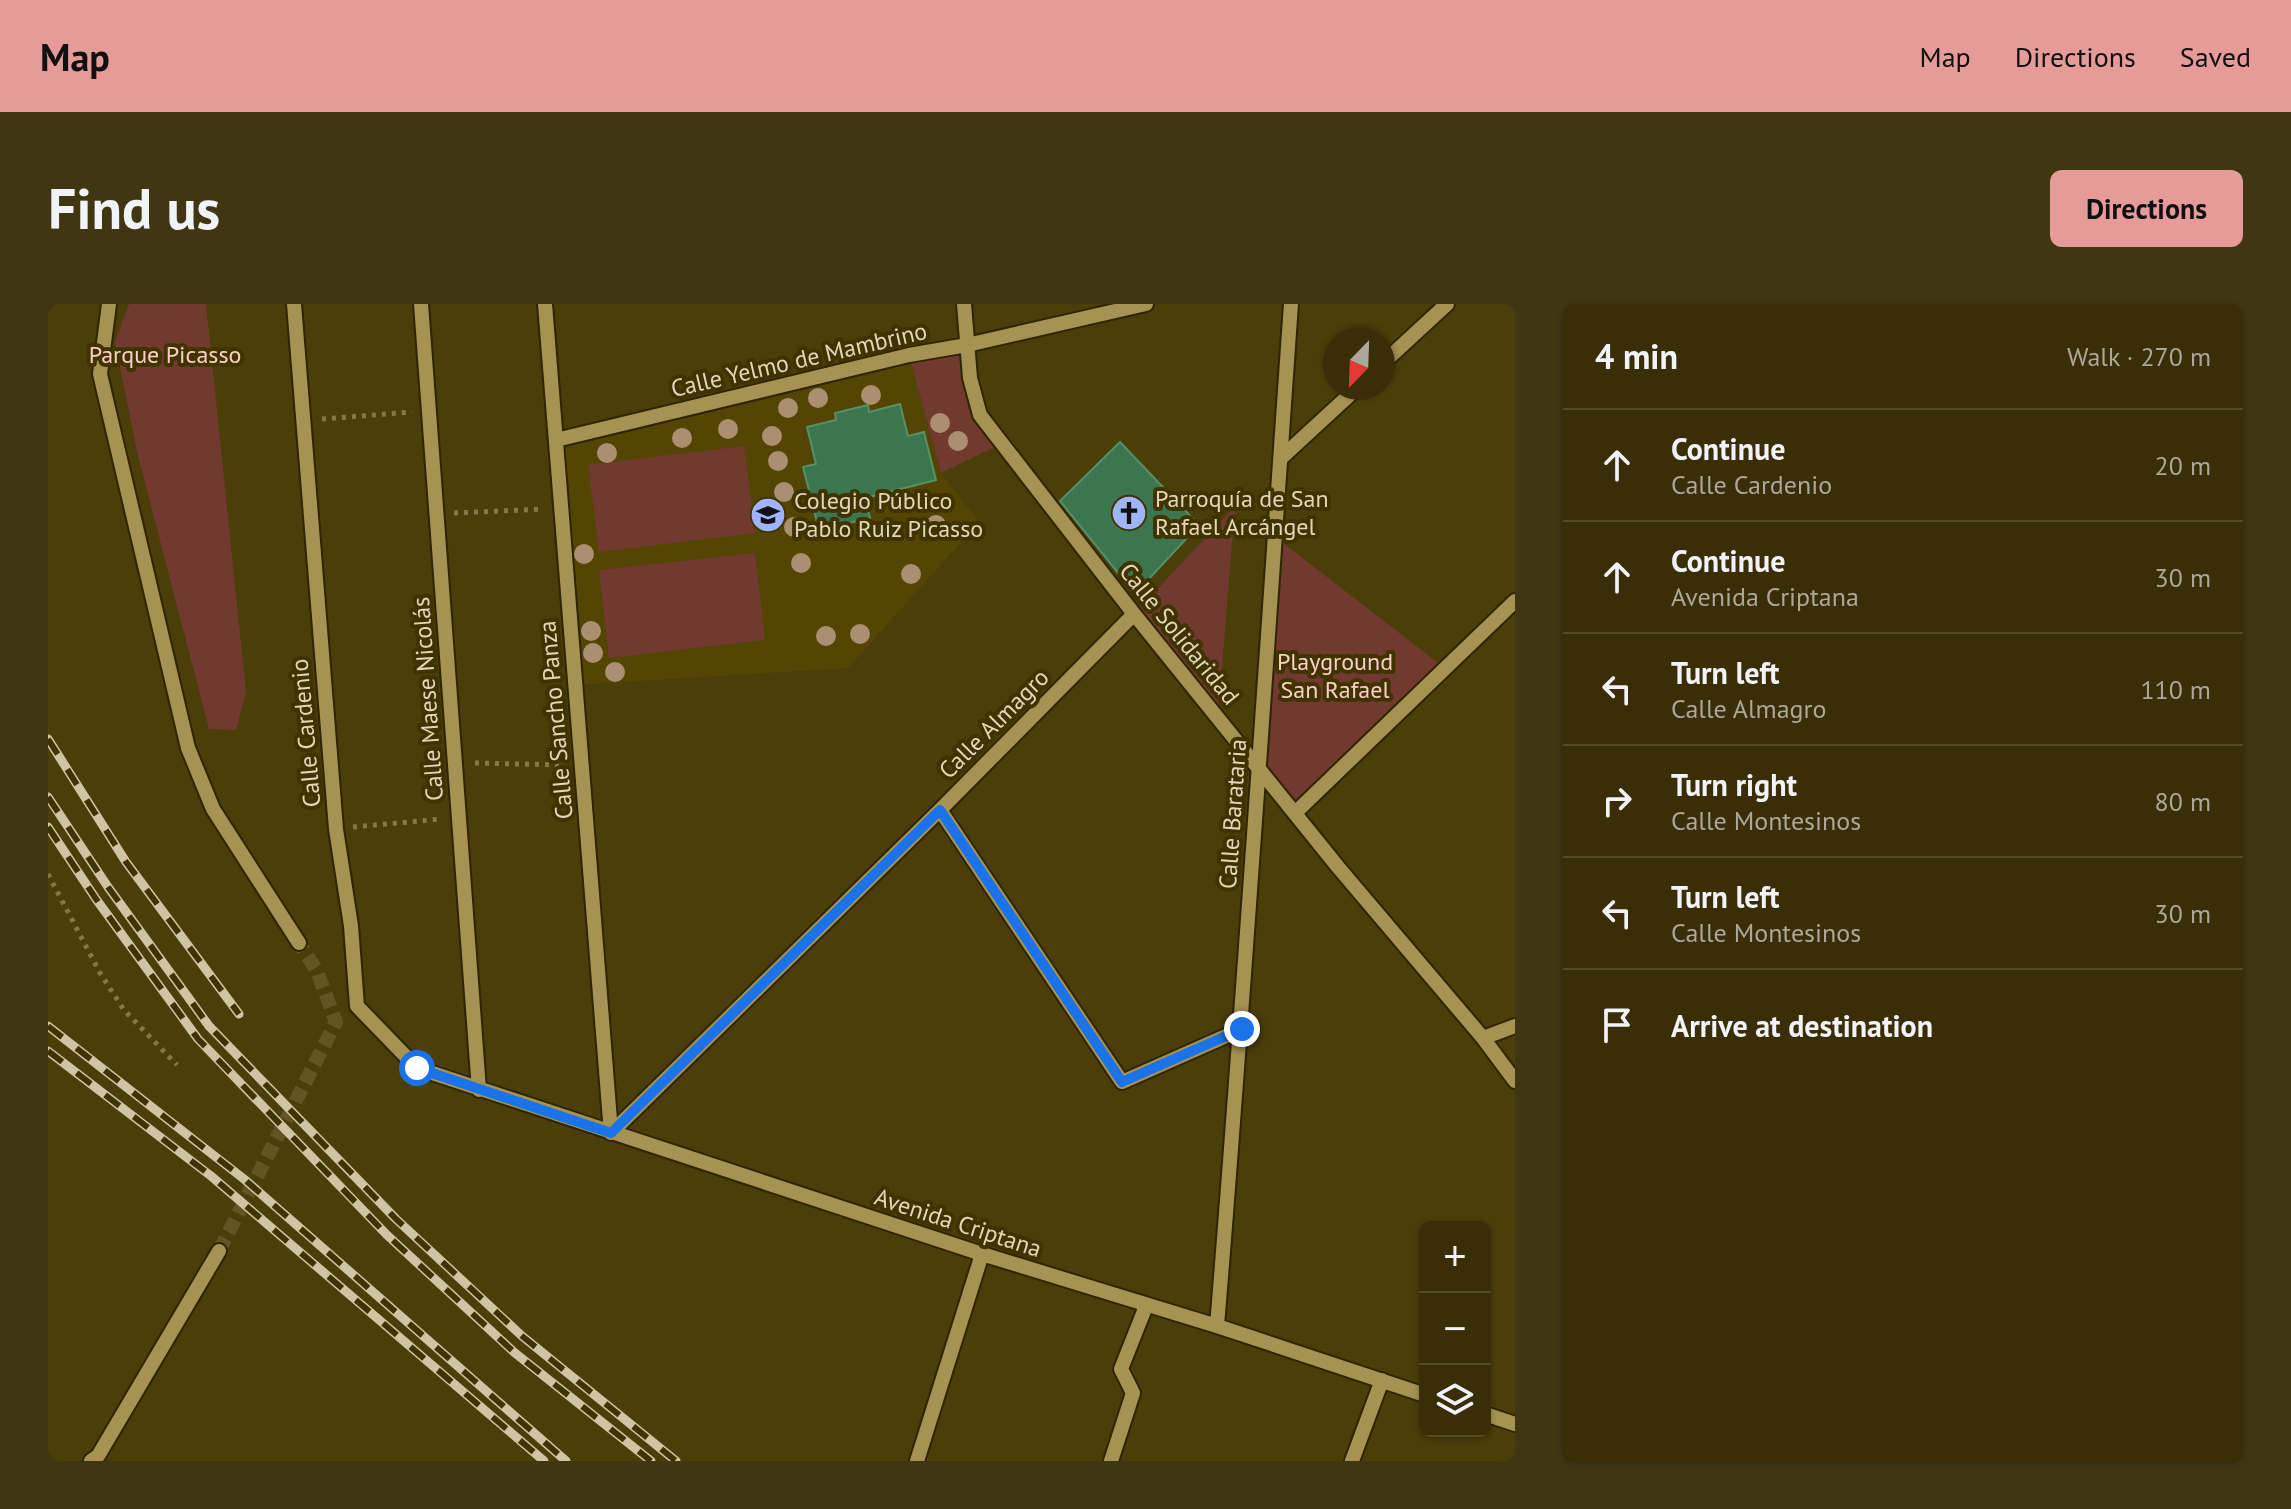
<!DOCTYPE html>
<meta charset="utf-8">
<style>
body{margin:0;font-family:"PT Sans",sans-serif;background:#403611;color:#f1f3f6}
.controls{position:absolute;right:24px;bottom:24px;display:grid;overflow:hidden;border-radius:12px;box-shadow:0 2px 6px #0004}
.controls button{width:72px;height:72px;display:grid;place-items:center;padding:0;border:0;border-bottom:2px solid #534a28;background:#392e07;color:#f1f3f6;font:40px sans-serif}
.compass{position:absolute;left:1275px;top:24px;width:72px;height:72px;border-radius:50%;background:#392e07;box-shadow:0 2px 6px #0004;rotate:203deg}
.stop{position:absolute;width:24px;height:24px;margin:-18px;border:6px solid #1a73e8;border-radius:50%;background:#fff}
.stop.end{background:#1a73e8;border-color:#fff;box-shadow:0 2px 8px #0008}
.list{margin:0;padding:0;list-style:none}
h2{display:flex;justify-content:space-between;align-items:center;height:104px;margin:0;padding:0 32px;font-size:34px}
h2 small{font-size:26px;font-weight:400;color:#aba89b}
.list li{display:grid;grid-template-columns:52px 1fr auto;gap:24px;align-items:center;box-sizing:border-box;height:112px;padding:0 32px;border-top:2px solid #534a28}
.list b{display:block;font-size:30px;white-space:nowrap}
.list p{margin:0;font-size:26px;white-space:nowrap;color:#aba89b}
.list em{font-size:26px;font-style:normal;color:#aba89b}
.icon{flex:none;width:44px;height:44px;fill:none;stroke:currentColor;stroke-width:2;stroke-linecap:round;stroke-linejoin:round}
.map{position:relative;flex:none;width:1467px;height:1157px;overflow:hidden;border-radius:12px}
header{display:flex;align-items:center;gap:48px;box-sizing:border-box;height:112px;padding:0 40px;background:#e69b98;color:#111}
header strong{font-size:38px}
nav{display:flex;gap:44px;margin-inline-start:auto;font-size:28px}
.intro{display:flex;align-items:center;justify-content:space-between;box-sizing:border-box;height:192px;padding:0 48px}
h1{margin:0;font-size:56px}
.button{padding:20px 36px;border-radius:12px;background:#e69b98;color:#111;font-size:28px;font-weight:700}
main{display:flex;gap:48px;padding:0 48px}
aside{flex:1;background:#392e07;border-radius:12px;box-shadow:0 2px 6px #0004}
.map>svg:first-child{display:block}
</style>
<header>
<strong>Map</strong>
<nav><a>Map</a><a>Directions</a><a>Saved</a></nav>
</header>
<div class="intro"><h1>Find us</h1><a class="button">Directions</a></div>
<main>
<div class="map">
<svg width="1467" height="1157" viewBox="0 0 1467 1157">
<rect width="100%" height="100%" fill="#4c3e09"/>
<!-- built -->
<path fill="#554505" d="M 861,51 L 893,169 L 931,218 L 800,364 L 526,381 L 508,136 Z"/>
<!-- green -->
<path fill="#703a2e" d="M 81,0 L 158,0 L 198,388 L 188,426 L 161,425 L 89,148 L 67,38 Z
M 919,41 L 922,74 L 953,140 L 893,169 L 861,51 Z
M 696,142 L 707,229 L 551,248 L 540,161 Z
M 1187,202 L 1170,413 L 1086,310 Z
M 1226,232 L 1398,365 L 1247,509 L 1209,462 Z
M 707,249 L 717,336 L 561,354 L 551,266 Z"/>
<!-- building -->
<path fill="#3c764f" stroke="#569067" stroke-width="2" d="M 852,100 L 860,132 L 876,128 L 888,176 L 817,194 L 822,214 L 771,226 L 755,163 L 768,160 L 759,123 L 788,116 L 787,109 L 820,101 L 821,108 Z
M 1072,138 L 1151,221 L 1087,290 L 1012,197 Z"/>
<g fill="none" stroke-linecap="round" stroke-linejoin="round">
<!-- minor-tunnel -->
<path stroke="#625523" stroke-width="14" stroke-dasharray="14 7" stroke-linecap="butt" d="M 171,947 L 288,718 L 269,667 L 251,639"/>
<defs>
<path id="minor" d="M 61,0 L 52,70 L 140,444 L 165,505 L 251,639
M 246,0 L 288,525 L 303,622 L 309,702 L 369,764 L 934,950 L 1169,1022 L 1377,1091
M 373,0 L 431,786
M 497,0 L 563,829
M 916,0 L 922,74 L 932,111 L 1086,310 L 1290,563 L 1435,734 L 1467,777
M 1335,59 L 1399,0
M 508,136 L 861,51 L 919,41 L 1098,0
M 1232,155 L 1309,84
M 892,506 L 1074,778 L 1194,725
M 1247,509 L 1467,297
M 1435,734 L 1467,722
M 563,829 L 892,506 L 1086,310
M 1169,1022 C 1197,682 1219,341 1243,0
M 1437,1110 L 1467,1120
M 43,1157 L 50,1152 L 171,947
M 869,1157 L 934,950
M 1063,1157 L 1085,1089 L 1073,1065 L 1098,1002
M 1304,1157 L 1334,1076"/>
</defs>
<!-- minor casing -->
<use href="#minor" stroke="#2f2502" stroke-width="18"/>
<!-- path -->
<path stroke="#84784b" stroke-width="5" stroke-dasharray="4 6" stroke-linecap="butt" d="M 274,115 L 364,108
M 406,209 L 496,205
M 427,459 L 517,461
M 305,523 L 394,515
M 0,570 L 52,669 L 76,706 L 129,761"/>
<!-- minor -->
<use href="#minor" stroke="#a69252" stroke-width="14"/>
<defs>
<path id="rail" d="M 0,435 L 78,558 L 191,710
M 0,493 L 60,583 L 161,722 L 348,915 L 474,1032 L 628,1157
M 0,523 L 48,595 L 150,735 L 339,931 L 467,1049 L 603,1157
M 0,722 L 196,875 L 518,1157
M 0,747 L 163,872 L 496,1157"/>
</defs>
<!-- rail casing -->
<use href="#rail" stroke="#cfc5a2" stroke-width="9"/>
<!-- rail -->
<use href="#rail" stroke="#413300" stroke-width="6" stroke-dasharray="18" stroke-linecap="butt"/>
</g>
<!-- trees -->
<g fill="#ac8e70">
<circle cx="823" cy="91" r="10"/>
<circle cx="770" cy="94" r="10"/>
<circle cx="740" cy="104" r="10"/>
<circle cx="892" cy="119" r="10"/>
<circle cx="680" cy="125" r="10"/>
<circle cx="724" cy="132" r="10"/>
<circle cx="634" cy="134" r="10"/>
<circle cx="910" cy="137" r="10"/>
<circle cx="559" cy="149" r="10"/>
<circle cx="730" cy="157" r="10"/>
<circle cx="736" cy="188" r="10"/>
<circle cx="717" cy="211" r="10"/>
<circle cx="888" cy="221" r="10"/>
<circle cx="746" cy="223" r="10"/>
<circle cx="536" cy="250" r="10"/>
<circle cx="753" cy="259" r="10"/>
<circle cx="863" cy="270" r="10"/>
<circle cx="543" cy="327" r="10"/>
<circle cx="812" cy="330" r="10"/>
<circle cx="778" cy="332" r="10"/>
<circle cx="545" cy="349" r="10"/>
<circle cx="567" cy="368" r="10"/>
</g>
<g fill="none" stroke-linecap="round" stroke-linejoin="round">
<!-- route -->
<path stroke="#1a73e8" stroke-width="10" d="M 369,764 L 563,829 L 892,506 L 1074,778 L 1194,725"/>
</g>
<!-- icons -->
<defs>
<symbol id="church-disc" viewBox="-11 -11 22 22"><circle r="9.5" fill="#a0b3fd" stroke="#413300"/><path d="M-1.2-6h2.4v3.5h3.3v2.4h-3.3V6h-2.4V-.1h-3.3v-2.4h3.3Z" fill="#111"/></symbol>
<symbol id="school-disc" viewBox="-11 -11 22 22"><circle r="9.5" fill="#a0b3fd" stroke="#413300"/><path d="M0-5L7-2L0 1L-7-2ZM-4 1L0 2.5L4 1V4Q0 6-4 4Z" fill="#111"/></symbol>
</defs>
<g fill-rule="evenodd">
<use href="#church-disc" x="1061" y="189" width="40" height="40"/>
<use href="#school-disc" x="700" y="191" width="40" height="40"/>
</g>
<g text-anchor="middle" stroke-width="8" stroke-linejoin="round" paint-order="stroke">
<!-- park labels -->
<g font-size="24" fill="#fbcfc5" stroke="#413300">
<text x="117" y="59">Parque Picasso</text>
<text x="1287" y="366">Playground<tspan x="1287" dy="28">San Rafael</tspan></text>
</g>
<!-- street labels -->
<g font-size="24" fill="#e2d8b8" stroke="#413300">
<text transform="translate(751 56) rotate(-13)" y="8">Calle Yelmo de Mambrino</text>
<text transform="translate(1131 330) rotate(51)" y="8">Calle Solidaridad</text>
<text transform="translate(380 395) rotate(-94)" y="8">Calle Maese Nicolás</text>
<text transform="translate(508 416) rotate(-95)" y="8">Calle Sancho Panza</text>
<text transform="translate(946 420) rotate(-45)" y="8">Calle Almagro</text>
<text transform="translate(258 429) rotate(-95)" y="8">Calle Cardenio</text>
<text transform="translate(1185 510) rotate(-86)" y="8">Calle Barataria</text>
<text transform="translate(910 919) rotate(18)" y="8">Avenida Criptana</text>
</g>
<!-- poi labels -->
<g font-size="24" fill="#e2d8b8" stroke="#413300" text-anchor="start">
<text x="1107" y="203">Parroquía de San<tspan x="1107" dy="28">Rafael Arcángel</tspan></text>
<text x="746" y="205">Colegio Público<tspan x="746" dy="28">Pablo Ruiz Picasso</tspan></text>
</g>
</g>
</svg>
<div class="controls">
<button>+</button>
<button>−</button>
<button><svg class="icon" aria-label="layers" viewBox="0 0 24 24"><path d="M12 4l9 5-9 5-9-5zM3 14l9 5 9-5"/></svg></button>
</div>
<svg class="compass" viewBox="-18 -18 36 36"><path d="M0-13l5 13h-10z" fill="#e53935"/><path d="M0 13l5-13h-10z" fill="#aba89b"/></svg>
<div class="stop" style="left:369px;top:764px"></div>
<div class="stop end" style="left:1194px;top:725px"></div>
</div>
<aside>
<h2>4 min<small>Walk · 270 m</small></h2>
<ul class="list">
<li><svg class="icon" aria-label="ahead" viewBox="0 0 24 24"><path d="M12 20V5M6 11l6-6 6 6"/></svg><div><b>Continue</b><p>Calle Cardenio</p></div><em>20 m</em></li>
<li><svg class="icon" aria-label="ahead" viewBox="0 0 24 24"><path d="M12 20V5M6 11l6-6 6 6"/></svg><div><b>Continue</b><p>Avenida Criptana</p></div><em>30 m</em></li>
<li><svg class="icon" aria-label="left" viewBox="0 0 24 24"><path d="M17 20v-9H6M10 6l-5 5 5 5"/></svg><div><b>Turn left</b><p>Calle Almagro</p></div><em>110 m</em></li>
<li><svg class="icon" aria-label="right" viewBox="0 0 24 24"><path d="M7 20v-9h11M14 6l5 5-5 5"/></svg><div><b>Turn right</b><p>Calle Montesinos</p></div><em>80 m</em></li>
<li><svg class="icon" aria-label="left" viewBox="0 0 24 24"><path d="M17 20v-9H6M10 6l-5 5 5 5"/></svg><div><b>Turn left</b><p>Calle Montesinos</p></div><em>30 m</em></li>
<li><svg class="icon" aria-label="arrive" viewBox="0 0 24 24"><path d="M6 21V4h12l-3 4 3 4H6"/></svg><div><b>Arrive at destination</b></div></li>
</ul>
</aside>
</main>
